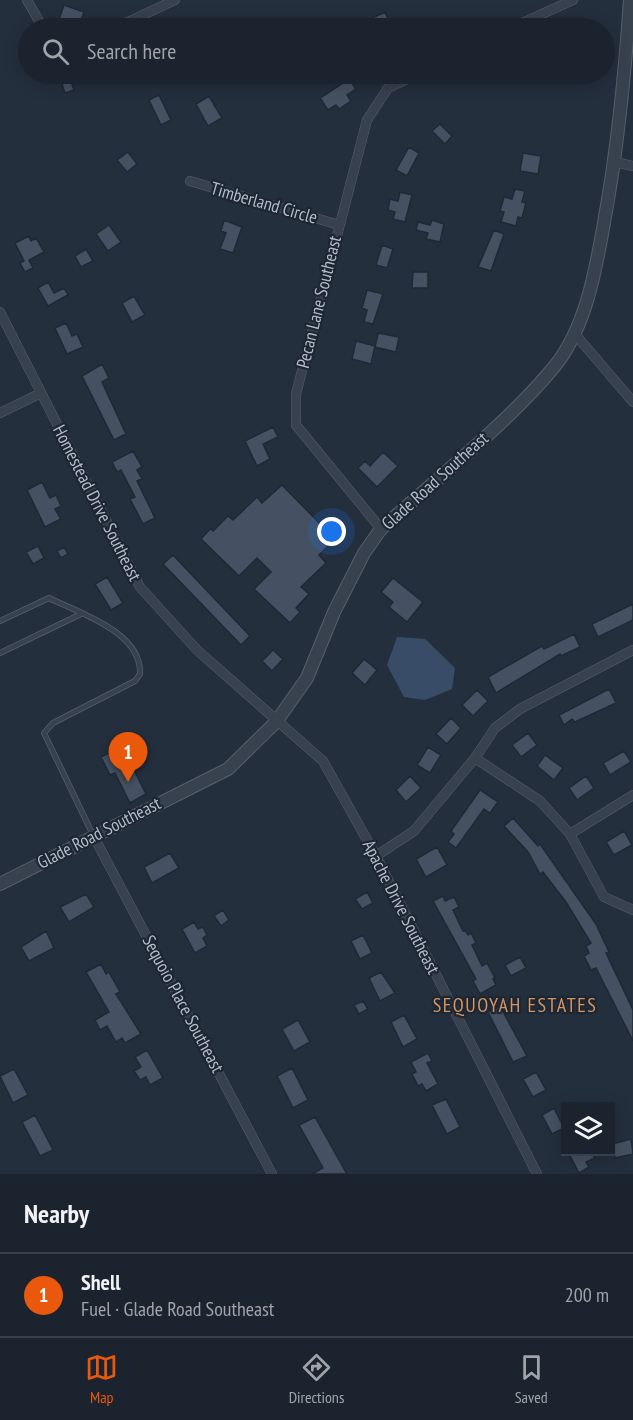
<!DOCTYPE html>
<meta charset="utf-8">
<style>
body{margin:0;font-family:"PT Sans Narrow",sans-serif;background:#282f3a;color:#f1f3f6}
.controls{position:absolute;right:18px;bottom:18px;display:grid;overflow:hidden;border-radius:0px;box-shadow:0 3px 15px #0003}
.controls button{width:54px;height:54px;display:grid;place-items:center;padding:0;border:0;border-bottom:2px solid #39404a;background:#1b232e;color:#f1f3f6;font:30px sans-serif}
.you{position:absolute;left:332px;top:532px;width:21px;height:21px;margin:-15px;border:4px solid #fff;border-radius:50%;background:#1a73e8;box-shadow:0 0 0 9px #1a73e833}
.badge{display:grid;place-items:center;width:39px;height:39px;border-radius:50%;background:#ea580c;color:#fff;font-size:20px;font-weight:700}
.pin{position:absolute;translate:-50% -50px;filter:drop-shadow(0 2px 3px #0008)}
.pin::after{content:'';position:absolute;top:32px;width:21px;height:18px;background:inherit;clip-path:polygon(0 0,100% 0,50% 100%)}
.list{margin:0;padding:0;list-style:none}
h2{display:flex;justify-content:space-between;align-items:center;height:78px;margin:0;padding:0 24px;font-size:26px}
h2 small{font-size:20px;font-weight:400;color:#a0a4aa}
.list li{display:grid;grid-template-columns:39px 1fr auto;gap:18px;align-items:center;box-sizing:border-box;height:84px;padding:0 24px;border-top:2px solid #39404a}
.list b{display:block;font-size:22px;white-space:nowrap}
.list p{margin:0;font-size:20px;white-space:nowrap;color:#a0a4aa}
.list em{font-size:20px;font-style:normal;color:#a0a4aa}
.icon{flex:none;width:33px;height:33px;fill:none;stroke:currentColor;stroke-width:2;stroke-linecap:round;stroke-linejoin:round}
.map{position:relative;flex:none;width:633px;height:1174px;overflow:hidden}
.search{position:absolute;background:#1b232e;box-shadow:0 3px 15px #0003;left:18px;right:18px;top:18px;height:66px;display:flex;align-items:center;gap:15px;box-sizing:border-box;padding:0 21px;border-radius:33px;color:#a0a4aa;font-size:22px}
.sheet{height:162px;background:#1b232e}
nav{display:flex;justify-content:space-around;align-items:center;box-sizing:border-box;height:84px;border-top:2px solid #39404a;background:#1b232e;font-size:16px;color:#a0a4aa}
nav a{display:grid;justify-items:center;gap:3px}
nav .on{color:#ea580c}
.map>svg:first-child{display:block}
</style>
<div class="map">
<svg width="633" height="1174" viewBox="0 0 633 1174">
<rect width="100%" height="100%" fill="#242f3e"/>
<!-- water -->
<path fill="#394c67" d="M 397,637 L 425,639 L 455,668 L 452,689 L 425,700 L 404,697 L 387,665 Z"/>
<!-- building -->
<path fill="#455162" stroke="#1f2835" stroke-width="1.5" d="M 64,5 L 84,12 L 79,26 L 59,19 Z
M 385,12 L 390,23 L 373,28 L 368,20 Z
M 70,78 L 74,90 L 65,93 L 61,81 Z
M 349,79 L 356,89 L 347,95 L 351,101 L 339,109 L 336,105 L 328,110 L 320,98 Z
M 159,95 L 171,120 L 161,125 L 149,100 Z
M 209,96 L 222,118 L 208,126 L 196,104 Z
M 440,124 L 452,136 L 445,144 L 432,131 Z
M 409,147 L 419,153 L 407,176 L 396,170 Z
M 128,152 L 137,164 L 127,172 L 117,160 Z
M 523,153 L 541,156 L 538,174 L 520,171 Z
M 515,189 L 525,191 L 522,202 L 526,203 L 522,218 L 518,217 L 516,226 L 501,222 L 504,212 L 500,211 L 504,197 L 512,199 Z
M 400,192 L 412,195 L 405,222 L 393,219 L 395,212 L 388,210 L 390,199 L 398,201 Z
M 224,220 L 242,227 L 233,253 L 220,249 L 226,233 L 221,231 Z
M 432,220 L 444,224 L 440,242 L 426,239 L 428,233 L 416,230 L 418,222 L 430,225 Z
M 109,225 L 121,242 L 108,251 L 96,234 Z
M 494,230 L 504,234 L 491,271 L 478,267 Z
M 29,236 L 31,241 L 36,238 L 44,252 L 29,260 L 33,268 L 25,272 L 20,263 L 24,261 L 15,243 Z
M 382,245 L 393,249 L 387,268 L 376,265 Z
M 86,249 L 93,261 L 81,267 L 75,256 Z
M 413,272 L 428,272 L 428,288 L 412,288 Z
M 48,282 L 54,293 L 64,288 L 68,295 L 48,306 L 38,288 Z
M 367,290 L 383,294 L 373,324 L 364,322 L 367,310 L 362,308 Z
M 134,296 L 145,315 L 132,322 L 122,303 Z
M 66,323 L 72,336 L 77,334 L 83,347 L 67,354 L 55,328 Z
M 378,333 L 399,337 L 396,352 L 375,347 Z
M 356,341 L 375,346 L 371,364 L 352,359 Z
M 102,364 L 109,378 L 102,382 L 126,434 L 114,440 L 82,376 Z
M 273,427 L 278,437 L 263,444 L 270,459 L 257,466 L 245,441 Z
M 133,451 L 142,467 L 137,470 L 142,479 L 137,481 L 155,518 L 143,524 L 130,499 L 135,497 L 121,470 L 117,472 L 112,462 Z
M 383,452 L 398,466 L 377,487 L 358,468 L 365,461 L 370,466 Z
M 42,482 L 50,498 L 56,495 L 61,506 L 55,509 L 61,519 L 45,527 L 27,490 Z
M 282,485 L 335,539 L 319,555 L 326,563 L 301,587 L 309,594 L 296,608 L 300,612 L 290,623 L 254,589 L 271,572 L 257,558 L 239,576 L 201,539 L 211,528 L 213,531 L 228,516 L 233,520 L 257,497 L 262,503 Z
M 38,546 L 44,558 L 33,564 L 26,552 Z
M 64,547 L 68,554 L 61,558 L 57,551 Z
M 173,555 L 250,636 L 241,645 L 163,564 Z
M 107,577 L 123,603 L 111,610 L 95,584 Z
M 393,578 L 423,602 L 407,622 L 389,607 L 393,602 L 381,592 Z
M 633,604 L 633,620 L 598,637 L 592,624 Z
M 574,634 L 580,647 L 561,656 L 560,654 L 496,693 L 488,677 L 542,646 L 544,649 Z
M 273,650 L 283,659 L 272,671 L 262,661 Z
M 364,659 L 377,670 L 365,685 L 352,673 Z
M 609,689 L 616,703 L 575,722 L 572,719 L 564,725 L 559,715 Z
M 477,690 L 488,701 L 473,716 L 462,705 Z
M 451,718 L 461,728 L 447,744 L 436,734 Z
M 528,733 L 537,745 L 521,757 L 512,745 Z
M 128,743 L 138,761 L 131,764 L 146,794 L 130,803 L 115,773 L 110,775 L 101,757 Z
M 428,747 L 441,755 L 430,773 L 417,765 Z
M 624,751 L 631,762 L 610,775 L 603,763 Z
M 545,755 L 563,768 L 554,780 L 537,766 Z
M 410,776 L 421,788 L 406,802 L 396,790 Z
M 586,776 L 594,788 L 577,800 L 569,788 Z
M 480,790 L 498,802 L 490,813 L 484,809 L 456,848 L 448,842 L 454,834 L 451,831 Z
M 513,818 L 538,846 L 540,844 L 596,924 L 609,952 L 606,953 L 633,1010 L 633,1041 L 596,968 L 591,970 L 584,956 L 589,953 L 586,946 L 591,943 L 566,902 L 543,872 L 540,874 L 528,852 L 504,826 Z
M 624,831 L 632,845 L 614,855 L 606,842 Z
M 437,847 L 447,865 L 426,877 L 416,859 Z
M 170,853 L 179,868 L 152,883 L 144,867 Z
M 367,892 L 373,903 L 362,909 L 355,899 Z
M 86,894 L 94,907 L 69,922 L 60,907 Z
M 443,896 L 445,901 L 454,897 L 459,907 L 453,910 L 463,931 L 465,930 L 468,935 L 471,933 L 476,943 L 472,945 L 482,966 L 487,963 L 495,978 L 493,979 L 496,985 L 480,994 L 473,981 L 476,979 L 433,901 Z
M 223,910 L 229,920 L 221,926 L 214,916 Z
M 194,922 L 198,929 L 203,927 L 207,935 L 203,938 L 207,946 L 195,953 L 182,929 Z
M 46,931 L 54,948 L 29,961 L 21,947 Z
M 363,935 L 372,953 L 360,959 L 351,941 Z
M 520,957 L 526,968 L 511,976 L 505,965 Z
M 101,964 L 106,974 L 109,972 L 120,992 L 116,994 L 141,1034 L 125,1043 L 122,1038 L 116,1042 L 107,1026 L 100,1030 L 95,1020 L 109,1012 L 86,972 Z
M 381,972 L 395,993 L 380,1001 L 369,978 Z
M 363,1001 L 368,1009 L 359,1014 L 354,1005 Z
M 500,1006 L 527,1056 L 513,1062 L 488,1012 Z
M 404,1015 L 417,1039 L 403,1047 L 391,1022 Z
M 298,1020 L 310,1042 L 294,1051 L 282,1029 Z
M 147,1050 L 163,1078 L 150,1085 L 146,1077 L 140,1080 L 134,1071 L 141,1067 L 135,1057 Z
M 428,1053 L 432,1061 L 427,1063 L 438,1084 L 426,1091 L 422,1084 L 418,1086 L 412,1074 L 416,1072 L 411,1062 Z
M 292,1068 L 308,1100 L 293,1108 L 277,1076 Z
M 14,1069 L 28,1095 L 13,1103 L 0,1076 Z
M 536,1072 L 546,1090 L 533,1097 L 523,1079 Z
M 446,1099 L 460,1127 L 447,1134 L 432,1105 Z
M 554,1108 L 564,1128 L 552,1134 L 542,1115 Z
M 35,1115 L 53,1150 L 40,1156 L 22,1122 Z
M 315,1117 L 339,1160 L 347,1174 L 312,1174 L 323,1168 L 299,1125 Z
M 631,1139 L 633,1154 L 615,1158 L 612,1144 Z
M 568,1152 L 591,1152 L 595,1158 L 586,1162 L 589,1167 L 579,1173 Z"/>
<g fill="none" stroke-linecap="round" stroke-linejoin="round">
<defs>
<path id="service" d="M 0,621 L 49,598 C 79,613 142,632 140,674 L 135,681 L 53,723 L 44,733 L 93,835
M 0,653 L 81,614"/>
<path id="minor" d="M 27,0 L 43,28
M 115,28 L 175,0
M 511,28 L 573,0
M 615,162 L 633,166
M 190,181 L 339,225
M 0,312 L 140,587 L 197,650 L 323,761 L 376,856 L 537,1174
M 575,334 L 633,402
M 0,413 L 41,393
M 381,529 L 296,425 L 296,394 L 367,120 L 388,88 L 418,74
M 475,758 L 495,728 L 520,709 L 633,650
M 570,834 L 633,795
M 93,835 L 272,1174
M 376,856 L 414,831 L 475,758 L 540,801 L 570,834 L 604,897 L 633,910"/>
<path id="tertiary" d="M 0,884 L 228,769 L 276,722 L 307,678 L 334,612 L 364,553 L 381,529 C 436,479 507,424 554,367 C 587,326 596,268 605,217 C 618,145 625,73 630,0"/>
</defs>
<!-- service casing -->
<use href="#service" stroke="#565f6c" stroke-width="6"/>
<!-- minor casing -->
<use href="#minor" stroke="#565f6c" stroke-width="10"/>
<!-- tertiary casing -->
<use href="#tertiary" stroke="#565f6c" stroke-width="14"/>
<!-- service -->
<use href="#service" stroke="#38414e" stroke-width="4.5"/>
<!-- minor -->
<use href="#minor" stroke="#38414e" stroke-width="9"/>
<!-- tertiary -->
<use href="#tertiary" stroke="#38414e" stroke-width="12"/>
</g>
<g text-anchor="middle" stroke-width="4.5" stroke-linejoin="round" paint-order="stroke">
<!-- street labels -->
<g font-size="18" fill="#b4bcc9" stroke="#1d2633">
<text transform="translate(264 203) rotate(16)" y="6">Timberland Circle</text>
<text transform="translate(319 302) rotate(-76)" y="6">Pecan Lane Southeast</text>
<text transform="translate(435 481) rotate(-42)" y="6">Glade Road Southeast</text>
<text transform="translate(97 503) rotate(63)" y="6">Homestead Drive Southeast</text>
<text transform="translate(99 833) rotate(-27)" y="6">Glade Road Southeast</text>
<text transform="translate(401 907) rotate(63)" y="6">Apache Drive Southeast</text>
<text transform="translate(183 1004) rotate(62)" y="6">Sequoio Place Southeast</text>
</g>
<!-- neighbourhood labels -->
<g font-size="20" letter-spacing="1.5" fill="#d59563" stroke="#1d2633">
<text x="515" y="1012">SEQUOYAH ESTATES</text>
</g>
</g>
</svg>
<div class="controls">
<button><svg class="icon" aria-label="layers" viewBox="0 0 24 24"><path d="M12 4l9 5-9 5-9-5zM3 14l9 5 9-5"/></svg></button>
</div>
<div class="you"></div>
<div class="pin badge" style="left:128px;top:782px">1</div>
<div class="search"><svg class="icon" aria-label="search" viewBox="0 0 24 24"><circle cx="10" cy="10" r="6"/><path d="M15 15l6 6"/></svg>Search here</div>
</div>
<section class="sheet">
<h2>Nearby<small></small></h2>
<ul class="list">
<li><span class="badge">1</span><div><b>Shell</b><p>Fuel · Glade Road Southeast</p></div><em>200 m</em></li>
</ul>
</section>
<nav>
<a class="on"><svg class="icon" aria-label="map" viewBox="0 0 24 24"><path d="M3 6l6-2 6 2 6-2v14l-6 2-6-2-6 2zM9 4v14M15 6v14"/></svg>Map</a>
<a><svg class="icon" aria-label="directions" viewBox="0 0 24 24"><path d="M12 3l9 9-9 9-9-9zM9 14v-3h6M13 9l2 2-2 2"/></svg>Directions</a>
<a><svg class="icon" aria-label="saved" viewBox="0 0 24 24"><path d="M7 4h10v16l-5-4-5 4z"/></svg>Saved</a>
</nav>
